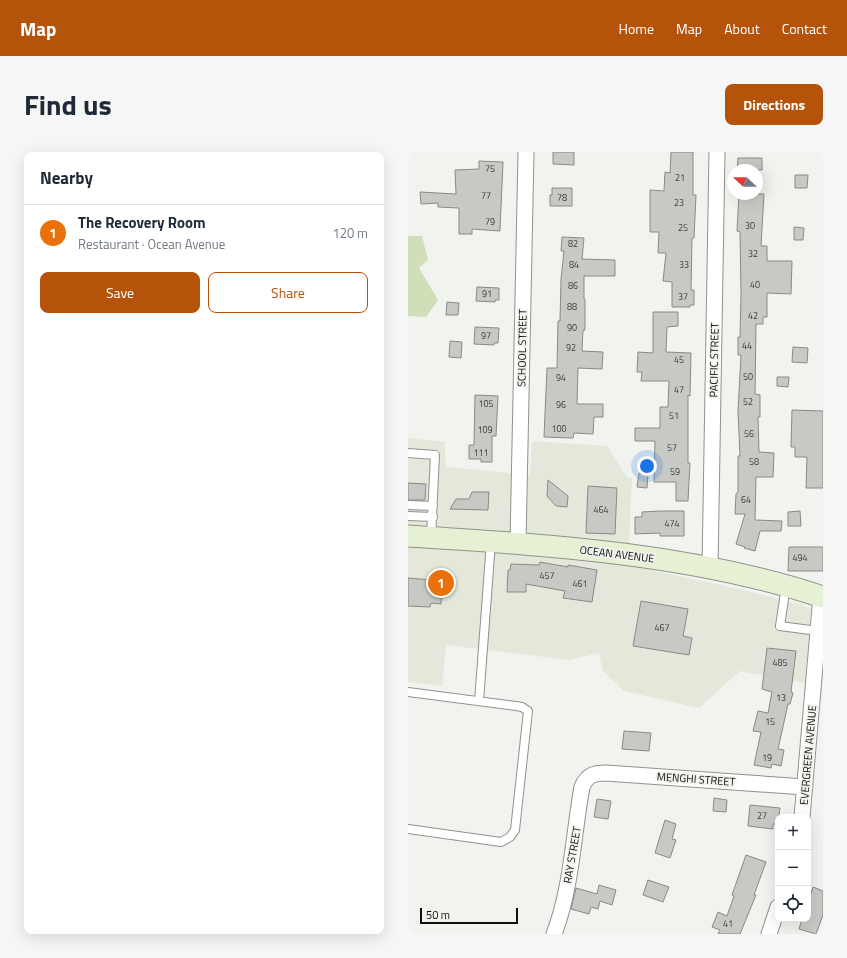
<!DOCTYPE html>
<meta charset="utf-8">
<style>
body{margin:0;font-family:"Titillium Web",sans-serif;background:#f6f6f7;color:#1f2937}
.controls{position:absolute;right:12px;bottom:12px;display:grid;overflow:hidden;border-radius:8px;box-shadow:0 4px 16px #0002}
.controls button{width:36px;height:36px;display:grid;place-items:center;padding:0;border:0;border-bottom:1px solid #e0e1e3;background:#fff;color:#1f2937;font:20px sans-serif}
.compass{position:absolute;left:319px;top:12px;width:36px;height:36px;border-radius:50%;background:#fff;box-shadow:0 4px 16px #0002;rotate:292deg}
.scale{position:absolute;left:12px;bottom:10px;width:98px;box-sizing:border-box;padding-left:4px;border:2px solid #0c0d0c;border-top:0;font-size:11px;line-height:14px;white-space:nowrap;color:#0c0d0c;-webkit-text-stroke:3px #f1f3ee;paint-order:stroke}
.you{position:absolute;left:239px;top:314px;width:14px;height:14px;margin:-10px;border:3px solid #fff;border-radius:50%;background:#1a73e8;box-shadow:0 0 0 6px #1a73e833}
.badge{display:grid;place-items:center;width:26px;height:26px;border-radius:50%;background:#b45309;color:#fff;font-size:13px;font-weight:700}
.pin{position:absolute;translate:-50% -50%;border:2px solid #fff;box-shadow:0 1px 4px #0006}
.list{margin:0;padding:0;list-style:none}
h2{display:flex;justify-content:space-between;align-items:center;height:52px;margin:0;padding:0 16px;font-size:17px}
h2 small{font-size:13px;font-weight:400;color:#747a83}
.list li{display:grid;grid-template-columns:26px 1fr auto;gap:12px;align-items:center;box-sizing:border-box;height:56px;padding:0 16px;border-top:1px solid #e0e1e3}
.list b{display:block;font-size:15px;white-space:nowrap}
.list p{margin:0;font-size:13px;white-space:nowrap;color:#747a83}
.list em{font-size:13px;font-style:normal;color:#747a83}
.actions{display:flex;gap:8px;padding:12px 16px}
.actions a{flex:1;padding:9px 0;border:1px solid #b45309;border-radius:8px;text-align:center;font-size:14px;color:#b45309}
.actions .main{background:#b45309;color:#fff}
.icon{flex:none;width:22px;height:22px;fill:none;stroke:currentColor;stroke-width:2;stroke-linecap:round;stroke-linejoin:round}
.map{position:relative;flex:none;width:415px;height:782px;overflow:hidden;border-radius:8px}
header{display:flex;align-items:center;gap:24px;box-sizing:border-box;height:56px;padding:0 20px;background:#b45309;color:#fff}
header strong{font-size:19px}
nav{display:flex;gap:22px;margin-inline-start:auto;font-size:14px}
.intro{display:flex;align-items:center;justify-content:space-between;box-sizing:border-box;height:96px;padding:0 24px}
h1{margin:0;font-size:28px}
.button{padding:10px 18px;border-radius:8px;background:#b45309;color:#fff;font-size:14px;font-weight:700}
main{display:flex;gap:24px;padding:0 24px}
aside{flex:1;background:#fff;border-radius:8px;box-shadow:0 4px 16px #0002}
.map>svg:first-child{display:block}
</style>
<header>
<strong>Map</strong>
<nav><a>Home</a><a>Map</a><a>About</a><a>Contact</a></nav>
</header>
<div class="intro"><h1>Find us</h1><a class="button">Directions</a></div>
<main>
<aside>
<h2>Nearby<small></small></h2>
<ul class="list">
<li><span class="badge" style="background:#e8710a">1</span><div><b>The Recovery Room</b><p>Restaurant · Ocean Avenue</p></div><em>120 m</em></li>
</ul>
<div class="actions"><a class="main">Save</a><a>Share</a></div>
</aside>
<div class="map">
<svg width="415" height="782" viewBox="0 0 415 782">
<rect width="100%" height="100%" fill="#f1f3ee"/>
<!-- built -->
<path fill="#e3e8db" d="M 0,286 L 37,290 L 37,309 L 39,315 L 122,323 L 124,289 L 199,294 L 219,325 L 224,326 L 220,413 L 335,438 L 391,452 L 403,457 L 397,531 L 332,519 L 291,556 L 216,539 L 195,519 L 191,501 L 161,508 L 38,493 L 34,534 L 0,530 Z"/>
<!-- green -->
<path fill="#d0dfb7" d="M 0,84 L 14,84 L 20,108 L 11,116 L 30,148 L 18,165 L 0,164 Z"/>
<!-- building -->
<path fill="#c7c9c4" stroke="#888a85" d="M 145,0 L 166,0 L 166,13 L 145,12 Z
M 263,0 L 285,0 L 285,43 L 288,43 L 286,86 L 284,86 L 283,138 L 286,138 L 286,153 L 282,153 L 282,155 L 264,155 L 264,130 L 255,129 L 258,101 L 250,101 L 251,80 L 242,80 L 242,38 L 256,39 L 257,20 L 262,21 Z
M 330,6 L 354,6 L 354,18 L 329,18 Z
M 71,9 L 95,10 L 92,79 L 64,77 L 64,82 L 51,82 L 51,56 L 30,55 L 30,51 L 13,52 L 12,40 L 48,42 L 47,18 L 71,17 Z
M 387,23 L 400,23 L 399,36 L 387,36 Z
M 144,36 L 164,36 L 164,54 L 142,54 L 142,43 L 144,43 Z
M 331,42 L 356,42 L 353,94 L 359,94 L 359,109 L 384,109 L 383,142 L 359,141 L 359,165 L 355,165 L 355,172 L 348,172 L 347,242 L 352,243 L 352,265 L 350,265 L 351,300 L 366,301 L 365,325 L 348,325 L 347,368 L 374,369 L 373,379 L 352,379 L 347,399 L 336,396 L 337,395 L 328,392 L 337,362 L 327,362 L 328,342 L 330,340 L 330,304 L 332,304 L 330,259 L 333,203 L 330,203 L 330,185 L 332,185 L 333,142 L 332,80 L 329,79 Z
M 386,75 L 396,76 L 395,88 L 386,88 Z
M 154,85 L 176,86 L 174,107 L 207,108 L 207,124 L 176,124 L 176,147 L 177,147 L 177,178 L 175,178 L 174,199 L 195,200 L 194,217 L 170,216 L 169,252 L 195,252 L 195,265 L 186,265 L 185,282 L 166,281 L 165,286 L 136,285 L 139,216 L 149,216 L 150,169 L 152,169 L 153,127 L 156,99 L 153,99 Z
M 69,135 L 91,136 L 91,148 L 87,148 L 87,150 L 68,149 Z
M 39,150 L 51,151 L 50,163 L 38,163 Z
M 245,160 L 270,160 L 270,174 L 259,175 L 258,200 L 283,201 L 282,244 L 280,243 L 280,311 L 282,311 L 280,349 L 268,349 L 268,330 L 246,330 L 247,289 L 227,289 L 227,276 L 252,276 L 252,255 L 260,255 L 261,229 L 233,229 L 234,220 L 229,220 L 230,200 L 245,201 Z
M 67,175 L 91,176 L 90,191 L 86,191 L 86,193 L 66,192 Z
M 42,189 L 54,190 L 53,206 L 41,205 Z
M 385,195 L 400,196 L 399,211 L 384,210 Z
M 369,225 L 381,225 L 380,235 L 369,234 Z
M 67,243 L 90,244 L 88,284 L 84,284 L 84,310 L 73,310 L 73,307 L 61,307 L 61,293 L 66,293 Z
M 384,258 L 415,259 L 415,336 L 398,336 L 399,305 L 387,305 L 387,295 L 383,295 Z
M 231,321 L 240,322 L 239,336 L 229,335 Z
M 140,328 L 160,344 L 159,355 L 148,354 L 139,344 Z
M 0,331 L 18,332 L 17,348 L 0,348 Z
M 180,334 L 209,336 L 207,382 L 178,381 Z
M 64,340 L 81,340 L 80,358 L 42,357 L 48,347 L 61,347 Z
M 252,359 L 276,359 L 276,384 L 252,384 L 252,381 L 227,382 L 227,365 L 234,365 L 234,360 Z
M 392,359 L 393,374 L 380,374 L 380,360 Z
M 381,395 L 415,395 L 415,419 L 380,419 Z
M 132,410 L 160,415 L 160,413 L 189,418 L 184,450 L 155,446 L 157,439 L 118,432 L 118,440 L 99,440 L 100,418 L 102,418 L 103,412 L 131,413 Z
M 0,426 L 35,429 L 33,452 L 23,451 L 22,455 L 0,454 Z
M 233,449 L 280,457 L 275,484 L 284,486 L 281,503 L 225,494 Z
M 359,496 L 388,499 L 383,540 L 385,541 L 382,552 L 380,552 L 370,597 L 376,598 L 373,614 L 364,612 L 363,616 L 346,613 L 353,580 L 345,579 L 350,559 L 360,561 L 364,540 L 354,537 Z
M 216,579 L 243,581 L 241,599 L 214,597 Z
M 306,646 L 319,648 L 318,660 L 305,659 Z
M 189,647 L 203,649 L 200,667 L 186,665 Z
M 342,653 L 372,656 L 370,672 L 365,672 L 365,677 L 340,674 Z
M 257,668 L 268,672 L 264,687 L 268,688 L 262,706 L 247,701 Z
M 338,703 L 358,710 L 346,743 L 348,743 L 332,782 L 310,782 L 312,778 L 304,775 L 310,760 L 319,764 L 326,744 L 324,743 Z
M 240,728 L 261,735 L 255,750 L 235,743 Z
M 191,733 L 208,738 L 204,753 L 192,749 L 190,757 L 183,755 L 181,762 L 163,757 L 168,736 L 189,742 Z
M 405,735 L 415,739 L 415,763 L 408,782 L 391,777 L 394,767 L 400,767 L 400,750 Z"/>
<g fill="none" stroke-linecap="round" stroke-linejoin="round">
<defs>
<path id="service" d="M 0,301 L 27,303 L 23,385
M 0,353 L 25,354
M 0,364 L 25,365
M 378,434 L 372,474 L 410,479
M 0,540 L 108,554 L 114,555 L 120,559 L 107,678 L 102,685 L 93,690 L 0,677
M 71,549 L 83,390"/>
<path id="minor" d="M 110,391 L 118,0
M 302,416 L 309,0
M 394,665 L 413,444
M 146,782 C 164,735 165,684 174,635 C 179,623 186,621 198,621 L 397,635
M 361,782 L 370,755"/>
<path id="secondary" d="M 0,384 C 139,393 282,401 415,445"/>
</defs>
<!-- service casing -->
<use href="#service" stroke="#90928e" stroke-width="10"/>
<!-- minor casing -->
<use href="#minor" stroke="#90928e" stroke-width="17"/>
<!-- secondary casing -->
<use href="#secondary" stroke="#90928e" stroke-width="23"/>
<!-- service -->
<use href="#service" stroke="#fff" stroke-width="8"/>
<!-- minor -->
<use href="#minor" stroke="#fff" stroke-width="15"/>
<!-- secondary -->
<use href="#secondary" stroke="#e6f0d3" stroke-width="21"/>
</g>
<g text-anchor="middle" stroke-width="3.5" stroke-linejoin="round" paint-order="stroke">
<!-- number labels -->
<g font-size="9" fill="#3b3c3a">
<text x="82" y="20">75</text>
<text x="272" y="29">21</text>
<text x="78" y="47">77</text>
<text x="154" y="49">78</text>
<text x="271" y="54">23</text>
<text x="82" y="73">79</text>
<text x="342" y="77">30</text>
<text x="275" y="79">25</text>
<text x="165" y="95">82</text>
<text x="345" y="105">32</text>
<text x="166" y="116">84</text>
<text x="276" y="116">33</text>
<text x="347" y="136">40</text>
<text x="165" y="137">86</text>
<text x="79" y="145">91</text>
<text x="275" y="148">37</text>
<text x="164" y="158">88</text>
<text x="345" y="167">42</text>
<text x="164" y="179">90</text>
<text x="78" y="187">97</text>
<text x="339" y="197">44</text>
<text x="163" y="199">92</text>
<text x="271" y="211">45</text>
<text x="340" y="228">50</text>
<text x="153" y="229">94</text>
<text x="271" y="241">47</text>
<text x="340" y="253">52</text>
<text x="78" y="255">105</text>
<text x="153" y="256">96</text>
<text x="266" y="267">51</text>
<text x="151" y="280">100</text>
<text x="77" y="281">109</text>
<text x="341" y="285">56</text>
<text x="264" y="299">57</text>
<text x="73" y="304">111</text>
<text x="346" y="313">58</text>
<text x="267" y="323">59</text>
<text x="338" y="351">64</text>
<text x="193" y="361">464</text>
<text x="264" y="375">474</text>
<text x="392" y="409">494</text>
<text x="139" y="427">457</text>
<text x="172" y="435">461</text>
<text x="254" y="479">467</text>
<text x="372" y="514">485</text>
<text x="373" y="549">13</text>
<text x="362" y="573">15</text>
<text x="359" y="609">19</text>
<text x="354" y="667">27</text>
<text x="320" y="775">41</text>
</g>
<!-- street labels -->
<g font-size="11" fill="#0c0d0c" stroke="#f1f3ee">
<text transform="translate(114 196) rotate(-89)" y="4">SCHOOL STREET</text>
<text transform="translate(306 208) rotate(-89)" y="4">PACIFIC STREET</text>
<text transform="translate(209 402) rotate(7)" y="4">OCEAN AVENUE</text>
<text transform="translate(400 603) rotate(-85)" y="4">EVERGREEN AVENUE</text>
<text transform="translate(288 627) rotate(4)" y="4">MENGHI STREET</text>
<text transform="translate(164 703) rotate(-80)" y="4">RAY STREET</text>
</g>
</g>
</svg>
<div class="controls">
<button>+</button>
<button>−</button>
<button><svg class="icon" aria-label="locate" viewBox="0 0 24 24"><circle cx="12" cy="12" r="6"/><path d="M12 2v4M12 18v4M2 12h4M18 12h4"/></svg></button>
</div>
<svg class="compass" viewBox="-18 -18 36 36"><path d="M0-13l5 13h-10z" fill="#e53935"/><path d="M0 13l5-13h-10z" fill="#747a83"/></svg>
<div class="scale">50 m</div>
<div class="you"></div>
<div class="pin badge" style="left:33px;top:431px;background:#e8710a">1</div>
</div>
</main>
